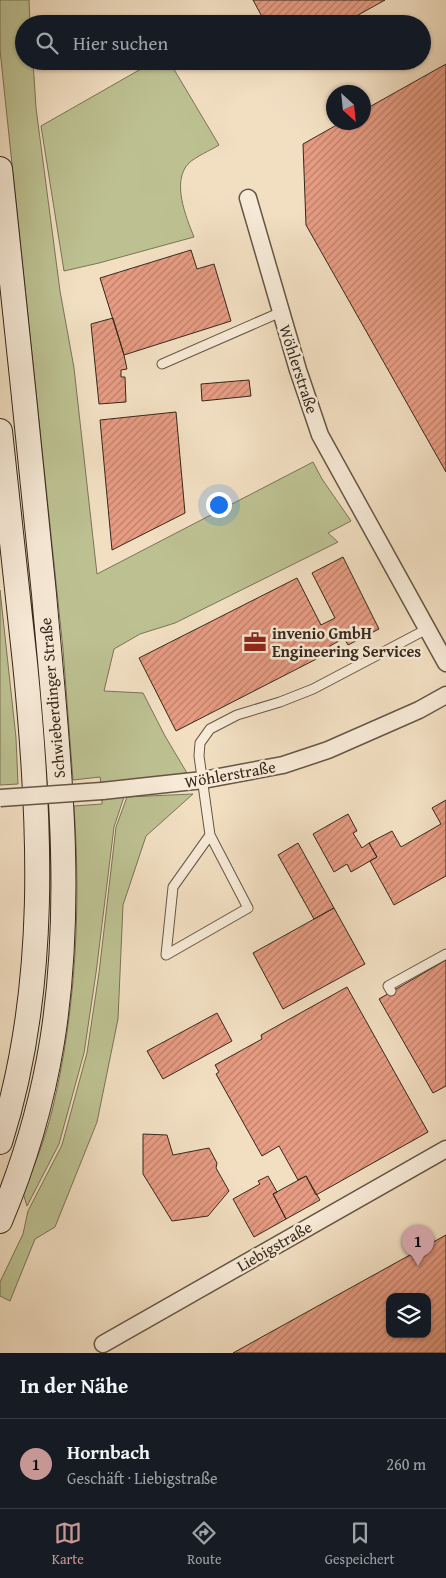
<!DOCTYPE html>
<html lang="de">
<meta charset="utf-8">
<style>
body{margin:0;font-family:"Gentium Book Plus",serif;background:#20242c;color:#f1f3f6}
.controls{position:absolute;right:15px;bottom:15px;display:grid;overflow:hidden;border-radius:10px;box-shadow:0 1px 4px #0004}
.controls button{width:45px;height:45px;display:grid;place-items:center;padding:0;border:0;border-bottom:1px solid #363941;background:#171b24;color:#f1f3f6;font:25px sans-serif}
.compass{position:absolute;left:326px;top:85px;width:45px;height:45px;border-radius:50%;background:#171b24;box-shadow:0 1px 4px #0004;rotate:153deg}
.you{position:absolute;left:218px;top:504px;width:18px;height:18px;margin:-12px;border:4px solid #fff;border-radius:50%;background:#1a73e8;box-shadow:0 0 0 8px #1a73e833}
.badge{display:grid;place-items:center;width:32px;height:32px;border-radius:50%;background:#c59692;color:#111;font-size:16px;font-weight:700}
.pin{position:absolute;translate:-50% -41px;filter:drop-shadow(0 1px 2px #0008)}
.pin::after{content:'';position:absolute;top:26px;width:18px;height:15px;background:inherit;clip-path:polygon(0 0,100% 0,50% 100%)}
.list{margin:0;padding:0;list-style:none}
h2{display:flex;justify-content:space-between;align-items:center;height:65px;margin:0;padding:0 20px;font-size:21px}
h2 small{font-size:16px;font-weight:400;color:#9ea1a6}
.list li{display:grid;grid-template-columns:32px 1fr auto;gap:15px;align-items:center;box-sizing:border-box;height:90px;padding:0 20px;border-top:1px solid #363941}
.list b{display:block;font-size:19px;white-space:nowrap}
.list p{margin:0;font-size:16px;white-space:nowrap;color:#9ea1a6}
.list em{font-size:16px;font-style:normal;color:#9ea1a6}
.icon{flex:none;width:28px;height:28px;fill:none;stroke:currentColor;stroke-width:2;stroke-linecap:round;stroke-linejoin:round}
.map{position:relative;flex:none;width:446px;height:1353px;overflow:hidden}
.search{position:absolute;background:#171b24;box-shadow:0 1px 4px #0004;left:15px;right:15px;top:15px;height:55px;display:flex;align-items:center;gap:12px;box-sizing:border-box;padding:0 18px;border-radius:28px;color:#9ea1a6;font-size:19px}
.sheet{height:155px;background:#171b24}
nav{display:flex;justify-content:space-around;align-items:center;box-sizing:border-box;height:70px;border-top:1px solid #363941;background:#171b24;font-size:14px;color:#9ea1a6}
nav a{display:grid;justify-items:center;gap:2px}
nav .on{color:#c59692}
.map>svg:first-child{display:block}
</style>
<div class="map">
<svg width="446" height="1353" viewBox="0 0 446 1353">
<defs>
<pattern id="building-hatch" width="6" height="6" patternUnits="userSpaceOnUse" patternTransform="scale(1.25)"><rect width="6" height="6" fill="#e79c83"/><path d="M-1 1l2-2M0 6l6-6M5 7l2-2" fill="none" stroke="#bc7f6a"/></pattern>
</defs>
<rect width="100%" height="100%" fill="#f2dfc2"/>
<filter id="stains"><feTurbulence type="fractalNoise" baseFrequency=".004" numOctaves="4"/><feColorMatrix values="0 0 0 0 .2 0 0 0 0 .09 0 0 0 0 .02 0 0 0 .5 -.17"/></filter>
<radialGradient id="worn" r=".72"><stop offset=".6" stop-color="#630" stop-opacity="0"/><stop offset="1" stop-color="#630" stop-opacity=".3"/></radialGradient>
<!-- grass -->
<path fill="#bdc192" stroke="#7a7456" d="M 0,0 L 29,0 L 30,24 L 24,24 L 24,61 L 33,61 L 36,108 L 60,291 L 74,368 L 97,574 L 313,462 L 322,479 L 351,521 L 328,533 L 338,542 L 175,623 L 140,634 L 114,649 L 104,691 L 143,693 L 165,736 L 187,773 L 101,783 L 100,777 L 73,780 L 63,649 L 0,50 Z
M 155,61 L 169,61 L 219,145 C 211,150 195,157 189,163 C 171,181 186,217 194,237 L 99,263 L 64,271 L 41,126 Z
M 0,590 L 16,738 L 18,784 L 0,785 Z
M 193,794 L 146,836 L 123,905 L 118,1019 L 97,1122 L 55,1227 L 35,1239 L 10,1301 L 0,1296 L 0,1282 L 23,1234 L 28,1211 L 62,1145 L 87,1053 L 99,973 L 116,827 L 127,797 Z
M 124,797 L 114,827 L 96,973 L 84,1053 L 59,1144 L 27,1206 L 23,1193 C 34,1167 45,1139 52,1111 C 76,1012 81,907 74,806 L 102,804 L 102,798 Z"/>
<!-- building -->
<path fill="url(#building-hatch)" stroke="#36281b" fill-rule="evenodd" d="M 253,0 L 385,0 L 342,24 L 266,24 Z
M 446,64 L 446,472 L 306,225 L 303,144 L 342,122 L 364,122 L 364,110 Z
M 191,250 L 197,269 L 214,264 L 231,321 L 124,355 L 100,278 Z
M 113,318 L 124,355 L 127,369 L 121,370 L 121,377 L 125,377 L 126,402 L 99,404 L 91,324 Z
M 249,380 L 251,396 L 202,401 L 201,384 Z
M 176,412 L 185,513 L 112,550 L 100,420 Z
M 343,557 L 379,629 L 348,645 L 344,638 L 330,646 L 332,651 L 176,731 L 139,658 L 297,578 L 321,625 L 335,618 L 312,573 Z
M 446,800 L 446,876 L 394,905 L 370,861 L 377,857 L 369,843 L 392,831 L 401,847 L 441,824 L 432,808 Z
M 348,814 L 357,831 L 353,833 L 362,848 L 369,843 L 377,857 L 351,872 L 347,864 L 334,872 L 313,834 Z
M 298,843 L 334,908 L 314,919 L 278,855 Z
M 334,908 L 365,964 L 283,1009 L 253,953 Z
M 446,960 L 446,1086 L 433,1093 L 379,999 Z
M 347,987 L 428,1132 L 316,1195 L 306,1176 L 298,1180 L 279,1146 L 262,1156 L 216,1074 L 219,1072 L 215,1065 L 262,1039 L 261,1035 Z
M 217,1013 L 232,1041 L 163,1079 L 147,1051 Z
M 143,1134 L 167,1135 L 173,1155 L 209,1148 L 217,1163 L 216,1168 L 229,1191 L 208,1216 L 172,1221 L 143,1174 Z
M 268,1176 L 277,1192 L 273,1194 L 286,1219 L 254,1237 L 233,1199 L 260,1184 L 258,1181 Z
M 306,1176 L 320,1200 L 286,1219 L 273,1194 Z
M 446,1235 L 446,1353 L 233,1353 ZM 390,1297 L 427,1297 L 427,1334 L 390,1334 Z"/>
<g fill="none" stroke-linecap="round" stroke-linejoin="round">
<defs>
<path id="lane" d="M 162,364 L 281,312
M 210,835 L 173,887 L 166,955 L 248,908 L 210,835 L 199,756 L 200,743 L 210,729 L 237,715 L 280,702 L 313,689 L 427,629
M 391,991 L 388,986 L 446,954"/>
<path id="street" d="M 248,198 L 298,370 L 320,435 L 446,663
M 102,791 L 203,780 L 283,765 L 328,750 L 419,710 L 446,695
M 103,1344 L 446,1149"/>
<path id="secondary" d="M 0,169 C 15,311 30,452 44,594 C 57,743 76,894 52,1042 C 42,1103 24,1164 0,1221
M 0,431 C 8,508 17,586 25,663 C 41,822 49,988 0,1142"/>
</defs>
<!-- lane casing -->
<use href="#lane" stroke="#655645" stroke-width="11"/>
<!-- street casing -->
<use href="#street" stroke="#655645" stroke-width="19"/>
<!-- secondary casing -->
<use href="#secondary" stroke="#36281b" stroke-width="26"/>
<!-- lane -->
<use href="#lane" stroke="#f7ead7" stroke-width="9"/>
<!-- street -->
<use href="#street" stroke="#f7ead7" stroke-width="16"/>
<!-- secondary -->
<use href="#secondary" stroke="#f7ead7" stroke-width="24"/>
<defs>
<path id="street-bridge" d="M 0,798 L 102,791"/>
</defs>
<!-- street-bridge casing -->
<use href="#street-bridge" stroke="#655645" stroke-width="19" stroke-linecap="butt"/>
<!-- street-bridge -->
<use href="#street-bridge" stroke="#f7ead7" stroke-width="16"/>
</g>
<!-- icons -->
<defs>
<symbol id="office-bare" viewBox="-9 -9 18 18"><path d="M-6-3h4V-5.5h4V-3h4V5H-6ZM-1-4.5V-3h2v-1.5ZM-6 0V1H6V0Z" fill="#8f2418" stroke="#f7ead7" stroke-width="2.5" paint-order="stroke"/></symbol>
</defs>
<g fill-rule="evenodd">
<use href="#office-bare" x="239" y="626" width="32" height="32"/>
</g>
<g text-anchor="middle" stroke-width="5" stroke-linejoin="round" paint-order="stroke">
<!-- street labels -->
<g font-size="16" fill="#36281b" stroke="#f7ead7">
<text transform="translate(299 369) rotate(72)" y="6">Wöhlerstraße</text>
<text transform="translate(52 698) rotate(-95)" y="6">Schwieberdinger Straße</text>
<text transform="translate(230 774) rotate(-10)" y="6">Wöhlerstraße</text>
<text transform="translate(274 1246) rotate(-30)" y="6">Liebigstraße</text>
</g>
<!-- poi labels -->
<g font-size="16" font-weight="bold" fill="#36281b" stroke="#f7ead7" text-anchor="start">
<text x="272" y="639">invenio GmbH<tspan x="272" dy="18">Engineering Services</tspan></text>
</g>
</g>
<rect width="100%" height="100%" filter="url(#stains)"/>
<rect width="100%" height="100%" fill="url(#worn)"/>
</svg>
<div class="controls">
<button><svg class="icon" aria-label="layers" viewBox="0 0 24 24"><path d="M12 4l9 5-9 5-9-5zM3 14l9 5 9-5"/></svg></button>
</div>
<svg class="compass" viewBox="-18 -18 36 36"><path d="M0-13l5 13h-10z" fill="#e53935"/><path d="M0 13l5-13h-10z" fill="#9ea1a6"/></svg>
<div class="you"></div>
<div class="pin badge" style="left:418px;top:1266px">1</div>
<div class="search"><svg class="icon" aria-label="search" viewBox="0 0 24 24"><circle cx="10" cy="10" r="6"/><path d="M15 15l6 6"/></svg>Hier suchen</div>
</div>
<section class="sheet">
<h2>In der Nähe<small></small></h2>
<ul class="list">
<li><span class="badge">1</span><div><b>Hornbach</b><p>Geschäft · Liebigstraße</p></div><em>260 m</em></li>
</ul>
</section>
<nav>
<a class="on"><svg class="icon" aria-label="map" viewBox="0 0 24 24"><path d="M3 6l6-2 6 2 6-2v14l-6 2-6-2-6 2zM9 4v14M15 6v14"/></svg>Karte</a>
<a><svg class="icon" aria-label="directions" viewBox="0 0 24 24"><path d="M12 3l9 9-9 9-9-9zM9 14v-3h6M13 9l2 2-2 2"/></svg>Route</a>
<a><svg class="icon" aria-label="saved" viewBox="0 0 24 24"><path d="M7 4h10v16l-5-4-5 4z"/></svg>Gespeichert</a>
</nav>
